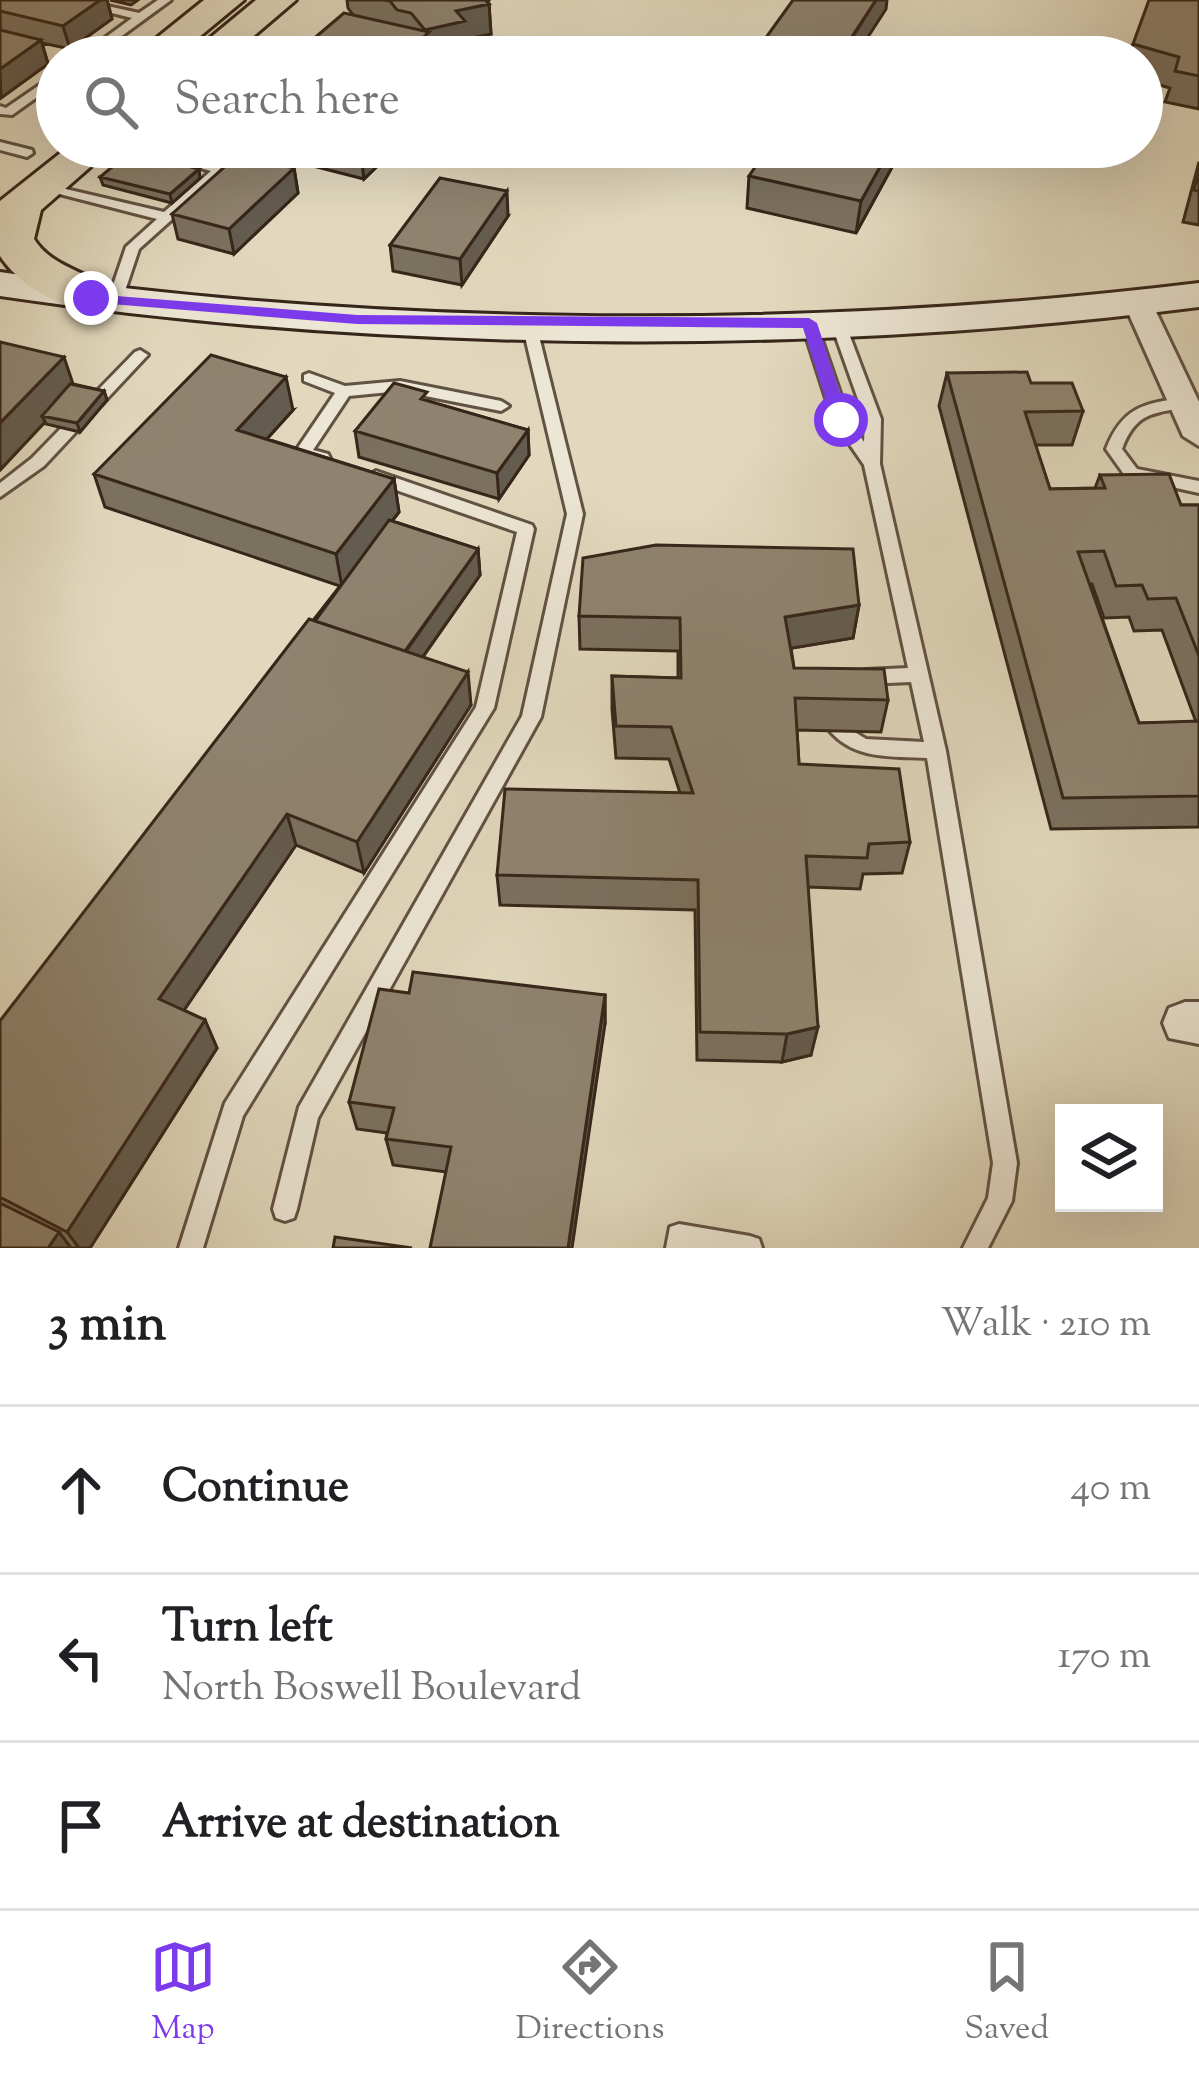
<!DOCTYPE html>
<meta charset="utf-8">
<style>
body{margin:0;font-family:"Sorts Mill Goudy",serif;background:#f2f2f2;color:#202124}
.controls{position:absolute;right:36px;bottom:36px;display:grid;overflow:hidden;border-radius:0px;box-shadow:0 12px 48px #0002}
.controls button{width:108px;height:108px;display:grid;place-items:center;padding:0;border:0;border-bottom:3px solid #e0e0e0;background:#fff;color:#202124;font:60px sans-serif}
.stop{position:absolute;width:36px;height:36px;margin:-27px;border:9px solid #7c3aed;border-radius:50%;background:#fff}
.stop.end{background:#7c3aed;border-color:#fff;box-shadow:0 3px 12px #0008}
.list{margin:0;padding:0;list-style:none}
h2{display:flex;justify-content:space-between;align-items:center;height:156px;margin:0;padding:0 48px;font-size:51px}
h2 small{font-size:39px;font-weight:400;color:#757577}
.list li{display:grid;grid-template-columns:78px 1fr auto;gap:36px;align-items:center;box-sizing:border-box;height:168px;padding:0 48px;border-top:3px solid #e0e0e0}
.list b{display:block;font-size:45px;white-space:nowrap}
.list p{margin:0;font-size:39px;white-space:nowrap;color:#757577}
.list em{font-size:39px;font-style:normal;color:#757577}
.icon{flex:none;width:66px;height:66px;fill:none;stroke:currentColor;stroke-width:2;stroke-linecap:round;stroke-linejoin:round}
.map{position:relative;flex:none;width:1199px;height:1248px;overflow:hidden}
.search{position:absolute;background:#fff;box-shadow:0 12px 48px #0002;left:36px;right:36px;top:36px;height:132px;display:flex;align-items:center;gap:30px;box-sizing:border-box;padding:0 42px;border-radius:66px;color:#757577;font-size:45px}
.sheet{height:660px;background:#fff}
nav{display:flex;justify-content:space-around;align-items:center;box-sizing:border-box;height:168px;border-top:3px solid #e0e0e0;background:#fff;font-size:33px;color:#757577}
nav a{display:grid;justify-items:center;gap:6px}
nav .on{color:#7c3aed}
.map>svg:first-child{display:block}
</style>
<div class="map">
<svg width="1199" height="1248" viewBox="0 0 1199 1248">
<rect width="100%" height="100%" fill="#e1d8bd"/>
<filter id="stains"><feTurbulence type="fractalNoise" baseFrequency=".00167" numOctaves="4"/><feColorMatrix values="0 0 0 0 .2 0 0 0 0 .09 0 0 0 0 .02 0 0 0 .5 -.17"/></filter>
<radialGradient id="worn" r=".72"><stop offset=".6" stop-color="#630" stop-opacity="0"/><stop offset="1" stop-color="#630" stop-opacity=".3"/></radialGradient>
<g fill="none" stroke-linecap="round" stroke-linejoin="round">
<defs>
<path id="lane" d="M 59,0 L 80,0 L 139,13 L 158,0 L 171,0 L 93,57 L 79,57 L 132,18 Z
M 57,73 L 57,83 L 12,115 L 0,114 L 0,106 L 6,108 Z
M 0,142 L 32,150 L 33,153 L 27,157 L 0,150 Z
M 126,147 L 147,147 L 227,170 L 139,249 L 122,300 L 115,304 L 108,300 L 126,247 L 157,219 L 40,189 L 40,183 L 164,212 L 211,171 Z
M 809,319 L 816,323 L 849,419 L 864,442 L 865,419 L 831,323 L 833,320 L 843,320 L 845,323 L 881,419 L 880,464 L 946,751 L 1017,1163 L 1012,1201 L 988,1248 L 963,1248 L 988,1198 L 993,1163 L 927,758 C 892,756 855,760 830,731 L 833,726 L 840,723 L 866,739 L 924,742 L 911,682 L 866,684 L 859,682 L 857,677 L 859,672 L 866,670 L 908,668 L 864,465 L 833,420 L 802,323 Z
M 529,320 L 536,324 L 583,514 L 541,717 L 318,1118 L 297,1209 L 294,1218 L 285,1221 L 276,1218 L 273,1209 L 299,1107 L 522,716 L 567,514 L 522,324 Z
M 140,350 L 148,355 L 145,358 L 44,466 L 0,497 L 0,483 L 32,458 L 135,352 Z
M 309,373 L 345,386 L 400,381 L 501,401 L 509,406 L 501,411 L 400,391 L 349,396 L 313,450 L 328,454 L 330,458 L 328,462 L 322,463 L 297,456 L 295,452 L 335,393 L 304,381 L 304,375 Z
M 1184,398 L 1190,399 L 1192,403 L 1190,407 C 1155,413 1136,411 1122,449 L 1137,469 L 1199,481 L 1199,493 L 1126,477 L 1106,449 C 1122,408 1143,403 1184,398 Z
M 376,471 L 532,525 L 534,529 L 494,708 L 243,1116 L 203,1248 L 179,1248 L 225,1103 L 476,707 L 517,532 L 370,481 L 368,477 Z
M 679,1224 L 750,1236 L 759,1239 L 762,1248 L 666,1248 L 670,1227 Z"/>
<path id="street" d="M 1137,292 L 1151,301 L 1199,402 L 1199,446 L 1183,436 L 1123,301 Z
M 1185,1002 L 1199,1002 L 1199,1044 L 1169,1038 L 1163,1023 L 1169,1008 Z"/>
<path id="secondary" d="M 0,272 C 383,328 815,330 1199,283 L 1199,307 C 814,356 384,353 0,296 Z"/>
<path id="primary" d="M 204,0 L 244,0 L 175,57 L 133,57 Z
M 256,0 L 296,0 L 229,57 L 187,57 Z
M 68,147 L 113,147 L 41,210 L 34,239 C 54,271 95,270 114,298 L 107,308 C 70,317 20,287 0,256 L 0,201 Z"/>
</defs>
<!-- lane casing -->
<use href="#lane" stroke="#615243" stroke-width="6"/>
<!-- street casing -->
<use href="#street" stroke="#615243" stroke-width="6"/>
<!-- secondary casing -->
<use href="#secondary" stroke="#36261a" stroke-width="6"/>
<!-- primary casing -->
<use href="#primary" stroke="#36261a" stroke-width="6"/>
<!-- lane -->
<use href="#lane" fill="#ece6d4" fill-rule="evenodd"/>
<!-- street -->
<use href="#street" fill="#ece6d4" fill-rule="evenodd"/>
<!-- secondary -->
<use href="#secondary" fill="#ece6d4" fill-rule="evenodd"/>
<!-- primary -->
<use href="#primary" fill="#e1d8bd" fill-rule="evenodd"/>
</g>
<!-- wall -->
<path fill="#7b715f" stroke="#36261a" stroke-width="3" fill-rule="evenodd" d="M 0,0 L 107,0 L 112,19 L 70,49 L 42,43 L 48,64 L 1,98 Z
M 110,0 L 138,0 L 131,5 Z
M 347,0 L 489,0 L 487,2 L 489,4 L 491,34 L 467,39 L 467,52 L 460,53 L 353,15 L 348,8 Z
M 1199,0 L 1199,109 L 1165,102 L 1170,88 L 1142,80 L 1142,57 L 1130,57 L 1133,44 Z
M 239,147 L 397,147 L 364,179 Z
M 903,147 L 856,233 L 747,208 L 749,176 Z
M 1199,162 L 1199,225 L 1183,222 Z
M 294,168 L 298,193 L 234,254 L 178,239 L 172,214 Z
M 100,177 L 200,178 L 172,203 L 103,185 Z
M 508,216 L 462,285 L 393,271 L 390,245 Z
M 0,342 L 73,384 L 104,391 L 107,400 L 80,432 L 46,424 L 45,422 L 0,470 Z
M 947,373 L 1083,411 L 1072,445 L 1035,445 L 1050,489 L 1095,488 L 1100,475 L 1181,505 L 1199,505 L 1199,827 L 1051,829 L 939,406 ZM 1090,584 L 1092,584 L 1104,618 L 1129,617 L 1134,631 L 1162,630 L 1196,722 L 1139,723 Z
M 428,401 L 528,430 L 529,455 L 499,499 L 359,457 L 355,431 Z
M 293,410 L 267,439 L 394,479 L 399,512 L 392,521 L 478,549 L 480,575 L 423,657 L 471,705 L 364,873 L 296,845 L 184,1010 L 205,1020 L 217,1048 L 90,1248 L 0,1248 L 0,1021 L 340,586 L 105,507 L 94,474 Z
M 859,605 L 853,638 L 791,648 L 794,668 L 888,700 L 881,732 L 797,730 L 799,764 L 910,842 L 902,873 L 863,874 L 860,889 L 808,887 L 811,1055 L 782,1062 L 697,1060 L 695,910 L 500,905 L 497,875 L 680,793 L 669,759 L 616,758 L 612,709 L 612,676 L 678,678 L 678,651 L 580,649 L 579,616 Z
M 409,993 L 605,995 L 605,1024 L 446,1172 L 393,1165 L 386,1139 L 387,1133 L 357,1129 L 349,1102 Z"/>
<!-- shaded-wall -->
<path fill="#645c4e" stroke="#36261a" stroke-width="3" d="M 100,0 L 107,0 L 112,19 L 70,49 L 63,26 Z
M 473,0 L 489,0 L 484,5 L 489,4 L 491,34 L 467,39 L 467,52 L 460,53 L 461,57 L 454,57 L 418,42 L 425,30 Z
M 876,0 L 887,0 L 886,9 L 855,57 L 840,57 Z
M 41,40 L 48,64 L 1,98 L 0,69 Z
M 360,147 L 397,147 L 364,179 Z
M 891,147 L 903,147 L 856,233 L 861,201 Z
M 294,168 L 298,193 L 234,254 L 229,229 Z
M 199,169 L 200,178 L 172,203 L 170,194 Z
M 507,191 L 508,216 L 462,285 L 460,259 Z
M 64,357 L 75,390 L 42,416 L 45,422 L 0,470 L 0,423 Z
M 286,377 L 293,410 L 245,463 L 237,430 Z
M 104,391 L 107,400 L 80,432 L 77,423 Z
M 528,430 L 529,455 L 499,499 L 497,473 Z
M 394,479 L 399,512 L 342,587 L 336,554 Z
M 478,549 L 480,575 L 405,682 L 402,657 Z
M 859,605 L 853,638 L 781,650 L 785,617 Z
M 468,672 L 471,705 L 364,873 L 357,842 Z
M 287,814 L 296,845 L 172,1028 L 159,999 Z
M 605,995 L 605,1024 L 572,1248 L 568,1248 Z
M 205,1020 L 217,1048 L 90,1248 L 79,1248 L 67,1232 Z
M 818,1027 L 811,1055 L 782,1062 L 787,1034 Z
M 59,1232 L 71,1248 L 48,1248 Z"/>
<!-- building -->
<path fill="#8f836f" stroke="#36261a" stroke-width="3" d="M 0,0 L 100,0 L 63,26 L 0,11 Z
M 384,0 L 485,0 L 489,4 L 456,11 L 465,21 L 425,30 L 411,13 L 397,10 L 390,1 Z
M 793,0 L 876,0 L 840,55 L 850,57 L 752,57 Z
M 1149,0 L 1199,0 L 1199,76 L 1175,71 L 1179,57 L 1133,44 Z
M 344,13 L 429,32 L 418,42 L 460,51 L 454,57 L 292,57 Z
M 0,30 L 41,40 L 0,69 Z
M 769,147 L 891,147 L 861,201 L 749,176 Z
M 130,152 L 199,169 L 170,194 L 100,177 Z
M 239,154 L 294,168 L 229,229 L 172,214 Z
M 1199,171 L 1199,191 L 1194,190 Z
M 440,178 L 507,191 L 460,259 L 390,245 Z
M 0,342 L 64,357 L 0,423 Z
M 211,355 L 286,377 L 237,430 L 394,479 L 336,554 L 94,474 Z
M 1027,372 L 1031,383 L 1072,383 L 1083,411 L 1025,412 L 1050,489 L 1105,488 L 1100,475 L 1169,474 L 1181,505 L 1199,505 L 1199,656 L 1176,598 L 1148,599 L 1142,585 L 1116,586 L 1104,551 L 1078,552 L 1139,723 L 1199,721 L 1199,796 L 1063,798 L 947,373 Z
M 394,383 L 427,392 L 421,399 L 528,430 L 497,473 L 355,431 Z
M 70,384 L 104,391 L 77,423 L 42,416 Z
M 389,520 L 478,549 L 405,651 L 315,621 Z
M 656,545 L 853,549 L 859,605 L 785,617 L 794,668 L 884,669 L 888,700 L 795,698 L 799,764 L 899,769 L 910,842 L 869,844 L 867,858 L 806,856 L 818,1027 L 787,1034 L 700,1032 L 698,880 L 497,875 L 505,789 L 693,793 L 671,727 L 616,726 L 612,676 L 681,678 L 680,618 L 579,616 L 583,558 Z
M 309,619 L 468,672 L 357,842 L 287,814 L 159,999 L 205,1020 L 67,1232 L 0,1197 L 0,1021 Z
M 413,972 L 605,995 L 568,1248 L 430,1248 L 451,1147 L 386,1139 L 394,1108 L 349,1102 L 379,989 L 409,993 Z
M 0,1203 L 59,1232 L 48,1248 L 0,1248 Z
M 335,1237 L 412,1248 L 333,1248 Z"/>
<!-- route -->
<path fill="#7c3aed" d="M 91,294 L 357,315 L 809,318 L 817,323 L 849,420 L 841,426 L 832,420 L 803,328 L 357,324 L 86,302 Z"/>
<rect width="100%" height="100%" filter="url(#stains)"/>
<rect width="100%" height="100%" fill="url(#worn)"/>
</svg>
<div class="controls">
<button><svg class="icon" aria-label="layers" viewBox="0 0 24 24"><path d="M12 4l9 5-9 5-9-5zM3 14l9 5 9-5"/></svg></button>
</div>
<div class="stop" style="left:841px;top:420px"></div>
<div class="stop end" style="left:91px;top:298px"></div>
<div class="search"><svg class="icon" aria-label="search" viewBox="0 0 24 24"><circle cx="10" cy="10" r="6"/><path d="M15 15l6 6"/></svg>Search here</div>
</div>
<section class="sheet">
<h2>3 min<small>Walk · 210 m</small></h2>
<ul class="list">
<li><svg class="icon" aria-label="ahead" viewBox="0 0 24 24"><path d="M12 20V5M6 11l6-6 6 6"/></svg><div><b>Continue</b></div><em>40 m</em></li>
<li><svg class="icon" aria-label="left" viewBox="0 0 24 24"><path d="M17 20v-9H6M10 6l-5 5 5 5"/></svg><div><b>Turn left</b><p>North Boswell Boulevard</p></div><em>170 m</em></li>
<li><svg class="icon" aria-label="arrive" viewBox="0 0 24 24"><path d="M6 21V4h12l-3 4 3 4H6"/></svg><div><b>Arrive at destination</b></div></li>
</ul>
</section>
<nav>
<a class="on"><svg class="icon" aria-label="map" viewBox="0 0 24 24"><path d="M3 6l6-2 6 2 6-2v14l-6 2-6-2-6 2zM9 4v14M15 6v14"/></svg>Map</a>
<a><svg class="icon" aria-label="directions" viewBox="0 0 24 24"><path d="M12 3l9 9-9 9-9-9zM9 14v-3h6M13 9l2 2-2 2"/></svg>Directions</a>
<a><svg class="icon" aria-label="saved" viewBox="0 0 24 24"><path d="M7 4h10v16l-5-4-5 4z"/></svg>Saved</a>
</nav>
